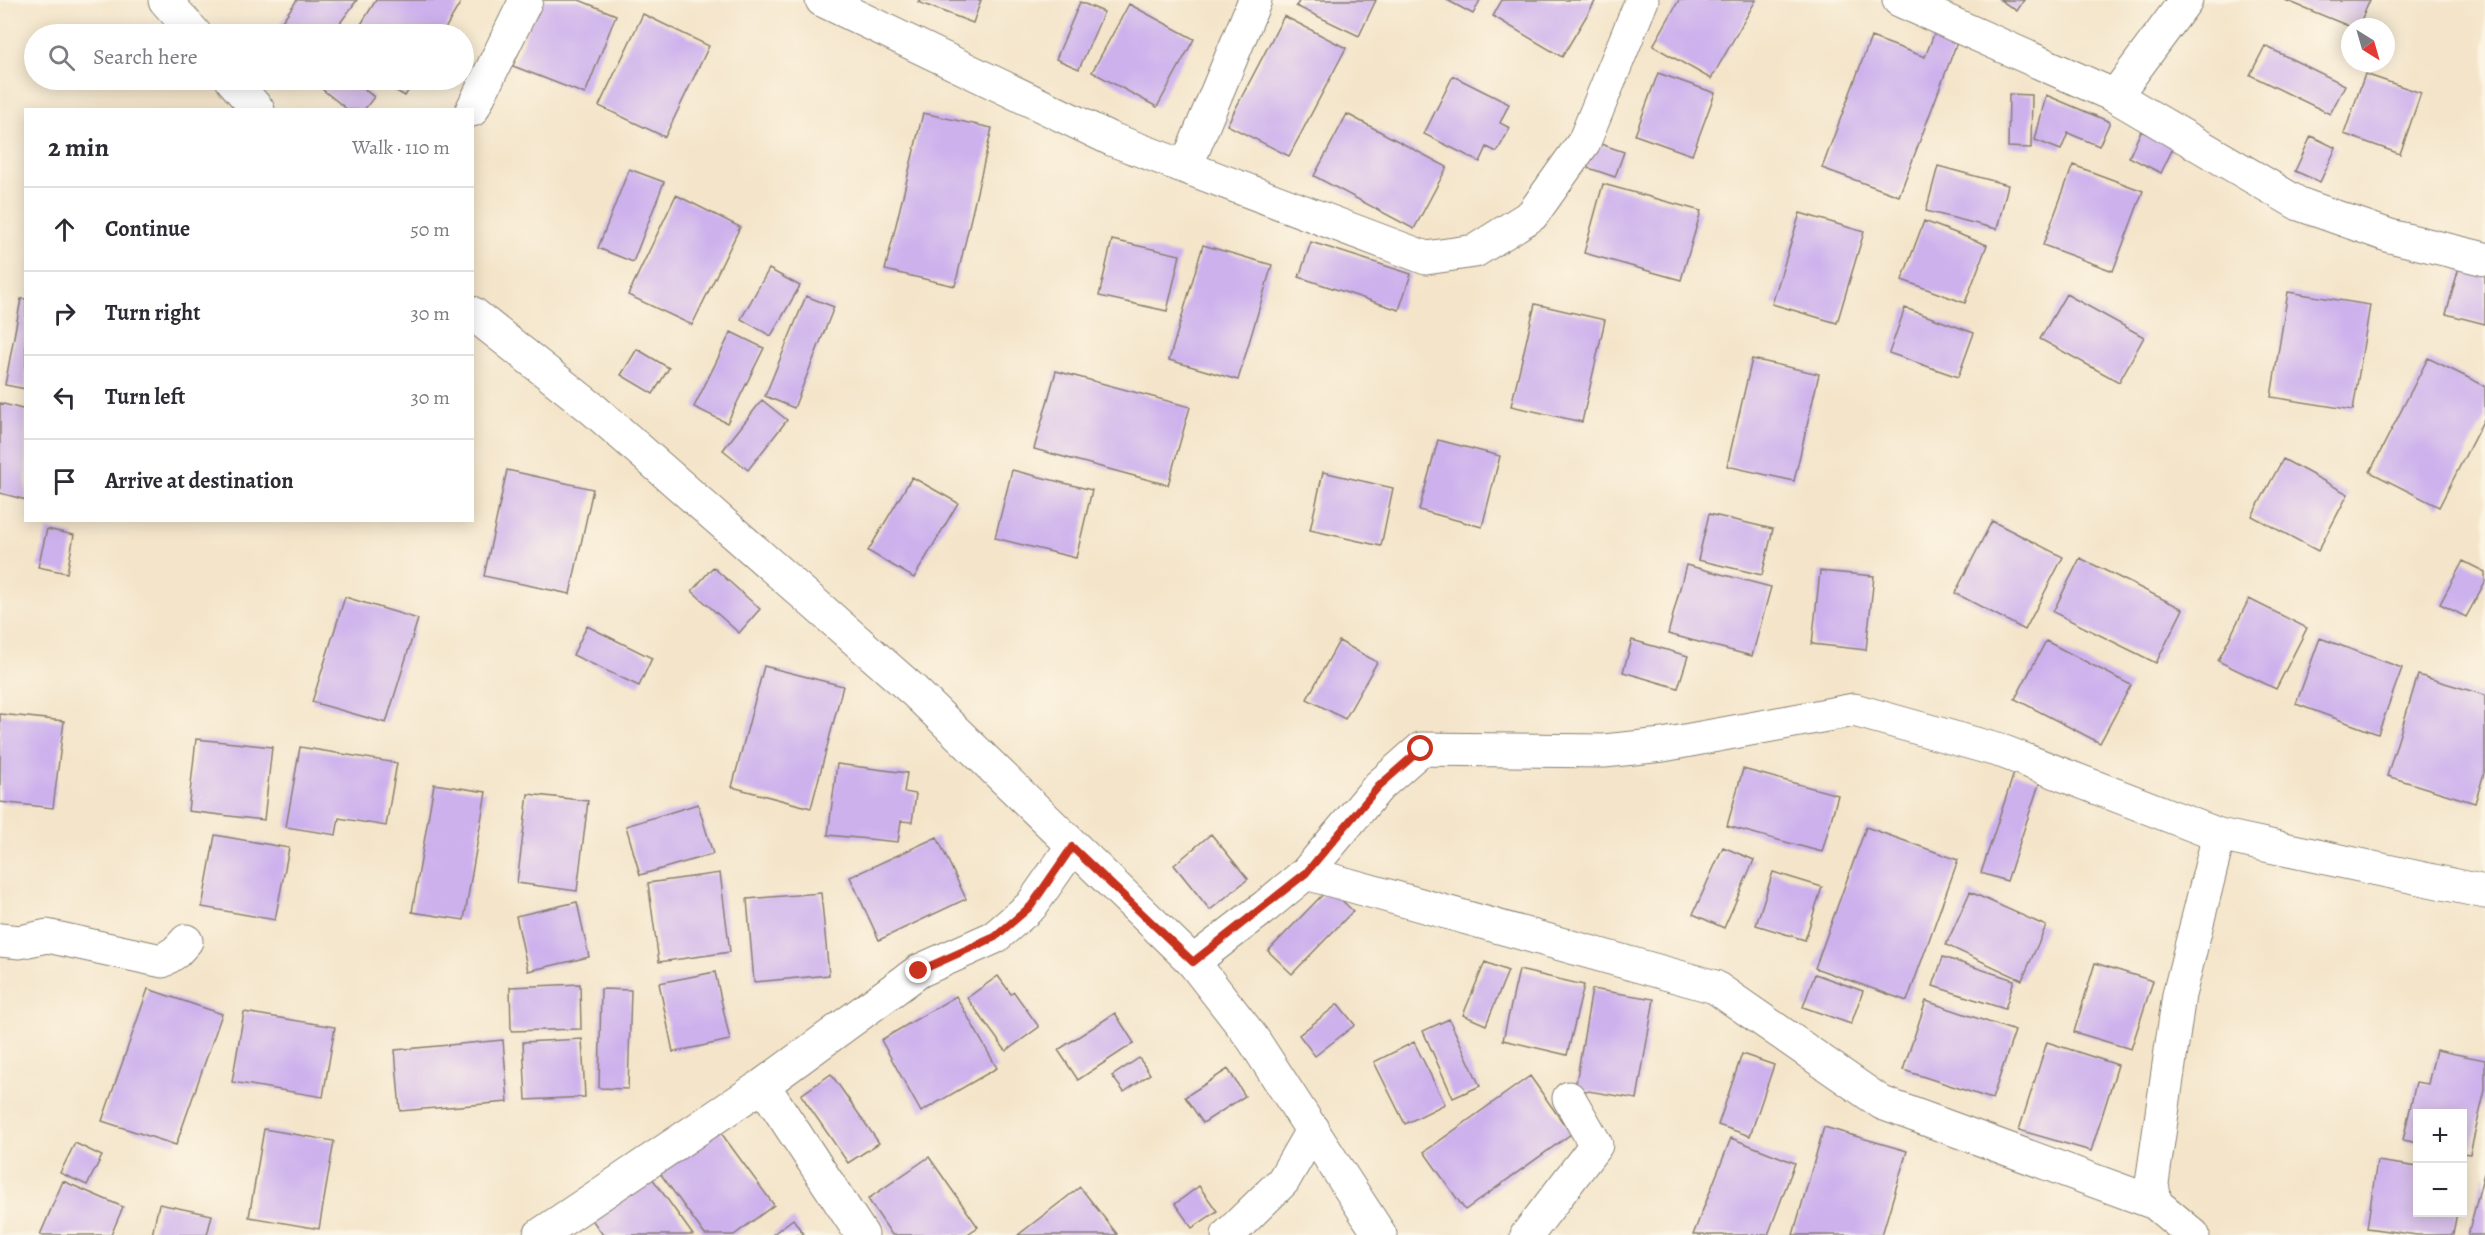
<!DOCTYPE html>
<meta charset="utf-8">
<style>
body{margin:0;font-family:Alegreya,serif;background:#f2f2f3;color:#2b2b33}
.controls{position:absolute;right:18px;bottom:18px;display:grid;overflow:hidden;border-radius:0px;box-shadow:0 3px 15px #0003}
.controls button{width:54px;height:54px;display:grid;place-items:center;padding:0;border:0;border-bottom:2px solid #e1e1e2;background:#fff;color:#2b2b33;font:30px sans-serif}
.compass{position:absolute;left:2341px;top:18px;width:54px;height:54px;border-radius:50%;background:#fff;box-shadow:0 3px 15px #0003;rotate:143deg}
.stop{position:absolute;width:18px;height:18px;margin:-14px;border:4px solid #c8321e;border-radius:50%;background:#fff}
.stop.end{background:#c8321e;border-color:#fff;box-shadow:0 2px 6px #0008}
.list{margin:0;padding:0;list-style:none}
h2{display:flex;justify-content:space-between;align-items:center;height:78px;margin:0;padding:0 24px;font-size:26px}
h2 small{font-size:20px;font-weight:400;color:#7c7c81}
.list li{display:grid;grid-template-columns:39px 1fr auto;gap:18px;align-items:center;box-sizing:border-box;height:84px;padding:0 24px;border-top:2px solid #e1e1e2}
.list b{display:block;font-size:22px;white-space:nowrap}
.list em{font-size:20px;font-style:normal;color:#7c7c81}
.icon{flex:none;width:33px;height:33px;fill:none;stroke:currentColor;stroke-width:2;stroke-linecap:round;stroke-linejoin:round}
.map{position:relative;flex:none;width:2485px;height:1235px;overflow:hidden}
.search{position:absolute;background:#fff;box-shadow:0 3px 15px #0003;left:24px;top:24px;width:450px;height:66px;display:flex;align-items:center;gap:15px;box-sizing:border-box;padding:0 21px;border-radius:33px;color:#7c7c81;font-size:22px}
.panel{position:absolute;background:#fff;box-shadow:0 3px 15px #0003;left:24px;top:108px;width:450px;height:414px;border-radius:0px}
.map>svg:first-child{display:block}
</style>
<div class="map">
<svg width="2485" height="1235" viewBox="0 0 2485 1235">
<rect width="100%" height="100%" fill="#fcf5e5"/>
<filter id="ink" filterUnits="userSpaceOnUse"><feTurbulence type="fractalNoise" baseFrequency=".0167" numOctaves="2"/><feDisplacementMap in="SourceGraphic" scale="12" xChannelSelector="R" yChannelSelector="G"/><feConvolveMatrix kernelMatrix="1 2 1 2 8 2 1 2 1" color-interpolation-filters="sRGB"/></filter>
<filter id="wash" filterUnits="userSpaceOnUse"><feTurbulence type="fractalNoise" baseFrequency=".008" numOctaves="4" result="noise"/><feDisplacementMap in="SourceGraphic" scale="24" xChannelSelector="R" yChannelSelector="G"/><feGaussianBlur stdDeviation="1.35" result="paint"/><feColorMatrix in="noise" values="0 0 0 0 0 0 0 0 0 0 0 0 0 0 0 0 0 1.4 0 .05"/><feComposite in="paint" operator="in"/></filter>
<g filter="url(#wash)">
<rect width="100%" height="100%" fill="#f4e5ca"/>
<g id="blocks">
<!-- building -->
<path fill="#cdb1ed" d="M 297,0 L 357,0 L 332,34 L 273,34 Z
M 376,0 L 462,0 L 442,34 L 355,34 Z
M 539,0 L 579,0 L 616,15 L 585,94 L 513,66 Z
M 919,0 L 981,0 L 973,23 L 918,2 Z
M 1300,0 L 1376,0 L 1359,36 L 1296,6 Z
M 1447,0 L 1480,0 L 1473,14 Z
M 1502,0 L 1596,0 L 1562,57 L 1493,16 Z
M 1679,0 L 1756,0 L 1711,79 L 1653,46 Z
M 2000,0 L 2024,0 L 2017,11 Z
M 2285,0 L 2370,0 L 2358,27 L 2351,27 Z
M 1080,2 L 1104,12 L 1079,69 L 1056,59 Z
M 1129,4 L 1194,39 L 1157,107 L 1092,72 Z
M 643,14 L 709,46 L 665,137 L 599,106 Z
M 1284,16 L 1346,48 L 1289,156 L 1227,125 Z
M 1936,29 L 1959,37 L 1899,196 L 1822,168 L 1871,37 L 1925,57 Z
M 2265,46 L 2345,85 L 2330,114 L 2250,75 Z
M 1658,73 L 1715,93 L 1692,155 L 1635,135 Z
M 2365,74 L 2421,93 L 2400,154 L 2344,134 Z
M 1453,76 L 1509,104 L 1500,123 L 1510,128 L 1497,152 L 1487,147 L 1480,162 L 1424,134 Z
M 332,80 L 352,80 L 374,97 L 364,110 L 348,110 L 323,90 Z
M 377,80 L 415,80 L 405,96 Z
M 2009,94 L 2032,95 L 2031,148 L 2008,147 Z
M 2046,95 L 2110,122 L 2099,146 L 2068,133 L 2061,150 L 2035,140 Z
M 923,113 L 992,128 L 955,286 L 885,270 Z
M 1347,114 L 1447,167 L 1414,229 L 1314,176 Z
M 2141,131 L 2174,146 L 2161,173 L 2129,157 Z
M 2311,136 L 2336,148 L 2320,182 L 2295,171 Z
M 1589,140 L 1624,152 L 1615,177 L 1580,165 Z
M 2073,165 L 2143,191 L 2113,271 L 2043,245 Z
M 1938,166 L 2008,185 L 1997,229 L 1926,211 Z
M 629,169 L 664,182 L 633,262 L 598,248 Z
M 1603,184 L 1701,211 L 1681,280 L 1584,253 Z
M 676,195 L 740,227 L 692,325 L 628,295 Z
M 1800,213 L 1864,232 L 1837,323 L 1772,304 Z
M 1924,221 L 1987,245 L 1965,303 L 1902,280 Z
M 1112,240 L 1180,255 L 1167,311 L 1099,296 Z
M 1311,242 L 1411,274 L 1399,310 L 1299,277 Z
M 1203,245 L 1272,265 L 1238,380 L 1169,360 Z
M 2460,264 L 2485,270 L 2485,324 L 2446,314 Z
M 769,269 L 800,286 L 771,336 L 741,319 Z
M 2288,292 L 2370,305 L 2353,410 L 2271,397 Z
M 2066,294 L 2144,337 L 2119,382 L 2040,339 Z
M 806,296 L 834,307 L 794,408 L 765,396 Z
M 21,299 L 26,299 L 26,389 L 5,385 Z
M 1535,304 L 1605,320 L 1582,422 L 1511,406 Z
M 1905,308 L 1974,333 L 1958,377 L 1889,353 Z
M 731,332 L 764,348 L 727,423 L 694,407 Z
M 637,349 L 669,368 L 653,394 L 621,375 Z
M 2428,358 L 2485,386 L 2485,417 L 2439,507 L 2370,472 Z
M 1752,359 L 1819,374 L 1794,481 L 1727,466 Z
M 1056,371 L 1190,407 L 1168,485 L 1034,449 Z
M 762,400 L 787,420 L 748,470 L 723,450 Z
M 0,403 L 26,410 L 26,500 L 0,493 Z
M 1438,440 L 1500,456 L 1482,527 L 1419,510 Z
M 2283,459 L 2348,494 L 2318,551 L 2252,516 Z
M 507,470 L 593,489 L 570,594 L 484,576 Z
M 1012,470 L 1092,490 L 1076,558 L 995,538 Z
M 1323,472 L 1393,488 L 1381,546 L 1310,530 Z
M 912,477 L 958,503 L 914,578 L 868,551 Z
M 1709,514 L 1773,529 L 1762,575 L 1698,560 Z
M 1992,521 L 2063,557 L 2025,630 L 1955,593 Z
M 47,529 L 74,535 L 67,573 L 38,567 Z
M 2080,558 L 2183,609 L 2156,663 L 2053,612 Z
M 2463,561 L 2485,572 L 2485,582 L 2466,617 L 2440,604 Z
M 1686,565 L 1771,587 L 1752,656 L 1668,634 Z
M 713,567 L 760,609 L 739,633 L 692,591 Z
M 1820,571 L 1874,576 L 1866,650 L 1812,644 Z
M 345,597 L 418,619 L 386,723 L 312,702 Z
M 2249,599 L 2307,628 L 2276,689 L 2218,661 Z
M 587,626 L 652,658 L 639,686 L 573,655 Z
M 2320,638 L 2402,668 L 2378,734 L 2296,704 Z
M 1632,640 L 1688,656 L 1678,688 L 1623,672 Z
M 1339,641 L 1377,662 L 1345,719 L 1307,699 Z
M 2046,641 L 2131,685 L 2100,743 L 2015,699 Z
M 764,666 L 843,686 L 811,808 L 732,787 Z
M 2418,675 L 2485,695 L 2485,770 L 2475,803 L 2387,776 Z
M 0,714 L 64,721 L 53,808 L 0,802 Z
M 196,739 L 272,747 L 264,820 L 188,811 Z
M 300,747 L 397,763 L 386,826 L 339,818 L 336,835 L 286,827 Z
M 837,764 L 907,773 L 904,792 L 916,794 L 912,822 L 901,821 L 898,842 L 828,835 Z
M 1743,769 L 1838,795 L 1822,852 L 1727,826 Z
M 2014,773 L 2040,781 L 2007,881 L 1981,873 Z
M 434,784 L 486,792 L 464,920 L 412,912 Z
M 528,794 L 588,801 L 577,891 L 517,883 Z
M 698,804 L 713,854 L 640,875 L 626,826 Z
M 1866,827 L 1958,860 L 1907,1001 L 1815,968 Z
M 1211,834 L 1248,879 L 1210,910 L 1174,865 Z
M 215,835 L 289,848 L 275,920 L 202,907 Z
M 937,837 L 966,899 L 879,940 L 850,877 Z
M 1723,847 L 1754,860 L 1724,928 L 1693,914 Z
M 1773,872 L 1822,887 L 1805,940 L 1756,925 Z
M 720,873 L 730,952 L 659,962 L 648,883 Z
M 1329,888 L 1353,911 L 1292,974 L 1268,951 Z
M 1970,892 L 2046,926 L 2022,980 L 1946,945 Z
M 821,893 L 829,975 L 754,982 L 747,899 Z
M 577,902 L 589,957 L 528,971 L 516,916 Z
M 1943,957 L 2014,980 L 2005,1009 L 1933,986 Z
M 1485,962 L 1508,971 L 1486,1025 L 1463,1015 Z
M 2095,963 L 2153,981 L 2131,1049 L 2074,1032 Z
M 1519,970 L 1584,985 L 1567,1055 L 1503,1040 Z
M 715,972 L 730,1040 L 673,1052 L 659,983 Z
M 1815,974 L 1863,991 L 1851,1024 L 1803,1007 Z
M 998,976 L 1011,994 L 1014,992 L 1039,1027 L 1006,1051 L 967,998 Z
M 580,984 L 581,1029 L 511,1031 L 510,987 Z
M 148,989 L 222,1014 L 176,1145 L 102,1121 Z
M 601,989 L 631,990 L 628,1089 L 599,1088 Z
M 1592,989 L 1654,999 L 1637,1099 L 1575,1089 Z
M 956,996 L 997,1068 L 921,1112 L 881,1040 Z
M 1926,1001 L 2015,1031 L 1992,1099 L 1903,1070 Z
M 1338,1004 L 1355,1025 L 1315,1056 L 1299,1035 Z
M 244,1012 L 335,1027 L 323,1097 L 232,1082 Z
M 1115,1013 L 1134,1043 L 1078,1080 L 1058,1050 Z
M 1449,1019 L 1480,1086 L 1453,1098 L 1423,1031 Z
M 582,1039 L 585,1097 L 526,1100 L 523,1042 Z
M 503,1040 L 508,1102 L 400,1111 L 395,1050 Z
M 1414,1042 L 1445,1104 L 1405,1124 L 1374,1062 Z
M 2047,1042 L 2118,1065 L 2091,1151 L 2019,1130 Z
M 2436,1050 L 2485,1060 L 2485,1090 L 2470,1154 L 2462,1153 L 2462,1114 L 2418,1114 L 2418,1143 L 2403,1140 L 2416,1082 L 2428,1084 Z
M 1742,1054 L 1774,1065 L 1750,1136 L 1718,1125 Z
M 1139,1058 L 1150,1074 L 1124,1092 L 1112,1076 Z
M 1228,1069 L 1245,1096 L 1203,1123 L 1185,1097 Z
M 831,1074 L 879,1143 L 848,1163 L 801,1095 Z
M 1530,1076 L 1571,1134 L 1465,1210 L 1424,1152 Z
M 713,1122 L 774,1205 L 734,1235 L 705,1235 L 654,1165 Z
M 1824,1127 L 1907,1151 L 1882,1235 L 1793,1235 Z
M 264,1129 L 334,1141 L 319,1229 L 249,1217 Z
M 1731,1138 L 1795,1163 L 1768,1235 L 1693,1235 Z
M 75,1143 L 102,1156 L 87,1185 L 60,1173 Z
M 929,1157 L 978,1227 L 966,1235 L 892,1235 L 868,1199 Z
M 2377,1161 L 2418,1167 L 2418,1212 L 2457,1212 L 2453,1235 L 2417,1235 L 2367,1228 Z
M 647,1171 L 693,1235 L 603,1235 L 588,1214 Z
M 2484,1173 L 2485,1235 L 2468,1235 Z
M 63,1181 L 123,1207 L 111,1235 L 40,1235 Z
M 1199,1186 L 1217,1211 L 1192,1228 L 1175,1204 Z
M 1080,1187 L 1117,1234 L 1115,1235 L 1018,1235 Z
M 159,1204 L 212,1215 L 207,1235 L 152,1235 Z
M 793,1219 L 804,1235 L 772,1235 Z"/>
</g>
</g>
<g filter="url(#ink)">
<use href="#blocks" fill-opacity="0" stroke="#888073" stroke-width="1.5"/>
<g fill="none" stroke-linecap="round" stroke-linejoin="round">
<defs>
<path id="minor" d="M 822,0 L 1111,139 L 1426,258 L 1475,251 L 1532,215 L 1584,142 L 1642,0
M 1899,0 L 2115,96 L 2299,204 L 2390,236 L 2485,259
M 2115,96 L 2186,0
M 472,110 L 526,0
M 1186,167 L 1255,0
M 1306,873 L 1715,987 L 1882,1103 L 2155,1203
M 0,940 L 20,942 L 47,936 L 162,961 L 176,952 L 186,941
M 1193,962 L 1266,906 L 1306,873 L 1379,786 L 1421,749 L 1604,751 L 1663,745 L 1854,710 L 2004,752 L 2219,835 L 2485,892
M 763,1085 L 862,1235
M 540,1235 L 763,1085 L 919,971 L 995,937 L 1031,906 L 1072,847
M 1228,1235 L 1283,1181 L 1313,1129
M 1527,1235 L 1596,1145 L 1569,1098
M 2193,1235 L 2155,1203 L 2152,1183 L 2179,995 L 2219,835"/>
<path id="tertiary" d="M 165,0 L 195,34
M 232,80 L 258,110
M 472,313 L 593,409 L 914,691 L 1193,962 L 1253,1039 L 1380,1235"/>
</defs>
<!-- minor casing -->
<use href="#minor" stroke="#888073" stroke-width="35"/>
<!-- tertiary casing -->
<use href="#tertiary" stroke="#888073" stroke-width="35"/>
<!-- minor -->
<use href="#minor" stroke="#fff" stroke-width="33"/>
<!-- tertiary -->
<use href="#tertiary" stroke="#fff" stroke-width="33"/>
</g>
</g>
<g fill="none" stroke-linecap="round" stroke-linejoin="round" filter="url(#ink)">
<!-- route -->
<path stroke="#c8321e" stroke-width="8" d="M 919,971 L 995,937 L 1031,906 L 1072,847 L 1193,962 L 1306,873 L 1379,786 L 1421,749"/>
</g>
</svg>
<div class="controls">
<button>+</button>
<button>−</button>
</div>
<svg class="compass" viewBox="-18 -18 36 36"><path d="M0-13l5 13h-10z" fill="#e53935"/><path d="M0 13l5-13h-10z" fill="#7c7c81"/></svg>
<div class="stop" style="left:1421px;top:749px"></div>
<div class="stop end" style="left:919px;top:971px"></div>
<div class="search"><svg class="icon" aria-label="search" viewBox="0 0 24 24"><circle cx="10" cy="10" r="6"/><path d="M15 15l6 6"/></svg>Search here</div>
<section class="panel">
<h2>2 min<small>Walk · 110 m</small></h2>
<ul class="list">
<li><svg class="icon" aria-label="ahead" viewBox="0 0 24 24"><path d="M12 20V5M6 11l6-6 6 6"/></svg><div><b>Continue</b></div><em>50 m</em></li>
<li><svg class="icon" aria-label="right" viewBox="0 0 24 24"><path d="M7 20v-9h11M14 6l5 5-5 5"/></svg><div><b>Turn right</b></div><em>30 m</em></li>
<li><svg class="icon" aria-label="left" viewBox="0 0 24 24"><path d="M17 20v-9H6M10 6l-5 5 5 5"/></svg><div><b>Turn left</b></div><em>30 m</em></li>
<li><svg class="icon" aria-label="arrive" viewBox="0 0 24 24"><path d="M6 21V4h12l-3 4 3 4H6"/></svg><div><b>Arrive at destination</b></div></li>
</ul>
</section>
</div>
